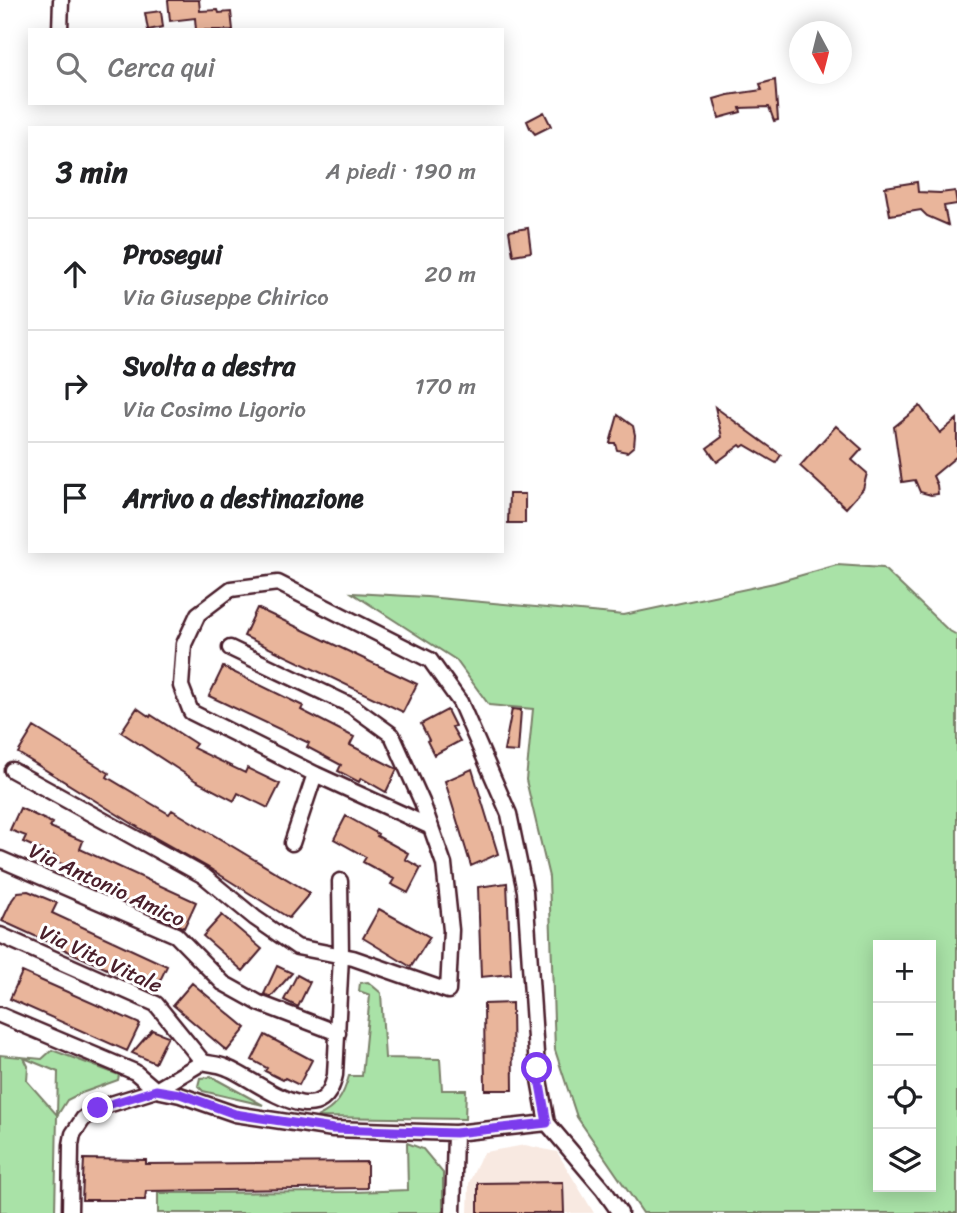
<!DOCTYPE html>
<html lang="it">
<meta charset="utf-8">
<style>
body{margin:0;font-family:Sriracha,sans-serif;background:#f2f2f2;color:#202124}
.controls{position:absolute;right:21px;bottom:21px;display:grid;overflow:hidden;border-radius:0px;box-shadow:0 4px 18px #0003}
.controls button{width:63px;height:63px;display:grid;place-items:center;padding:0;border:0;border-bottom:2px solid #e0e0e0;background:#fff;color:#202124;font:35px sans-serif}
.compass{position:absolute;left:789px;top:21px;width:63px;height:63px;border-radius:50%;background:#fff;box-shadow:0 4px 18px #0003;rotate:173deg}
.stop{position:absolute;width:21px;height:21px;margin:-16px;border:5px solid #7c3aed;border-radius:50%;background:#fff}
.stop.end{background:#7c3aed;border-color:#fff;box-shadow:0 2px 7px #0008}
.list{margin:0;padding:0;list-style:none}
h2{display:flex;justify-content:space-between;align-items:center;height:91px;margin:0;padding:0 28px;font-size:30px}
h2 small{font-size:23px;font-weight:400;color:#757577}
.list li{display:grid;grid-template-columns:46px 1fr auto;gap:21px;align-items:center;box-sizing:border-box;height:112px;padding:0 28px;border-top:2px solid #e0e0e0}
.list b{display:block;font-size:26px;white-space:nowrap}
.list p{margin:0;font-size:23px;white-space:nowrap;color:#757577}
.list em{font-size:23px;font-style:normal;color:#757577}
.icon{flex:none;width:38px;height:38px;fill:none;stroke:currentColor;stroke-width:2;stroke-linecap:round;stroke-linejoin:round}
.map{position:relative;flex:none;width:957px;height:1213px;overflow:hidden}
.search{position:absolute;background:#fff;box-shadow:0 4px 18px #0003;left:28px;top:28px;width:476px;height:77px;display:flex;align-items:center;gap:18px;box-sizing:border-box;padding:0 24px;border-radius:0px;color:#757577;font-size:26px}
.panel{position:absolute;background:#fff;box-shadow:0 4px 18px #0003;left:28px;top:126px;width:476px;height:427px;border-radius:0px}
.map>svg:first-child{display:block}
</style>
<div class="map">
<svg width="957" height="1213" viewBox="0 0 957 1213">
<rect width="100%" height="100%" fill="#fff"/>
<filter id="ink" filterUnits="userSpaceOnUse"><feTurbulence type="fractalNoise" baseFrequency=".0143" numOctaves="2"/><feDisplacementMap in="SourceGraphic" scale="14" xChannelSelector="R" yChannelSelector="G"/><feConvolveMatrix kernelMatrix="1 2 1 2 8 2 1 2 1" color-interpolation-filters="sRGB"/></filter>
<g filter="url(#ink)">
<!-- built -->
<path fill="#f8e9e1" d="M 525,1145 L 557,1152 L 594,1213 L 468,1213 L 469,1183 L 480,1158 L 485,1152 Z"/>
<!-- green -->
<path fill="#a9e2a7" stroke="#7a8069" stroke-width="2" fill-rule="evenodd" d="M 837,565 L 883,568 L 948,630 L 957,635 L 957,1213 L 643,1213 L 577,1117 L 555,1050 L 549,877 L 526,780 L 533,709 L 489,705 L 456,660 L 352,593 L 427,597 L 624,615 L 774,583 ZM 878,945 L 931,945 L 931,1187 L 878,1187 Z
M 368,982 L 381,993 L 385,1058 L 440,1059 L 442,1090 L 466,1090 L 465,1119 L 317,1117 C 337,1107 343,1097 349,1076 L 362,1076 L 370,995 L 359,991 L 360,983 Z
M 52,1050 L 119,1075 L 118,1080 L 79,1094 L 67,1100 L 57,1116 L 55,1213 L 0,1213 L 0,1055 L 42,1059 ZM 24,1058 L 58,1072 L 57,1115 L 27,1081 L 28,1066 Z
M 212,1077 L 263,1105 L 203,1091 L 198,1086 L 200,1078 Z
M 407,1143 L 423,1149 L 443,1173 L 443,1213 L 158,1213 L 158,1193 L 355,1192 L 408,1190 Z"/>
<!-- building -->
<path fill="#e9b59b" stroke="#4a1f2b" stroke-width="2" d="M 168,0 L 199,0 L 200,11 L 218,10 L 219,13 L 231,12 L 233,30 L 196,30 L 195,18 L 170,21 Z
M 161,11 L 163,27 L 148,30 L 145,13 Z
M 775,80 L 778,120 L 774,121 L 769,107 L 740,108 L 741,112 L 719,118 L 714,99 L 728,95 L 762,90 L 760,84 Z
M 544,112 L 551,126 L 535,134 L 530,128 L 527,121 Z
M 917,182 L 918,192 L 940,193 L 955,191 L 957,204 L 944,206 L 948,225 L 927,216 L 921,210 L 890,215 L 885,187 Z
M 528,228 L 531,252 L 513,255 L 509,231 Z
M 920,406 L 940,433 L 957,419 L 957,456 L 933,476 L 937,485 L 938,494 L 931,495 L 920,492 L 915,480 L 902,482 L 894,427 Z
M 715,407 L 781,455 L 776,463 L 745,445 L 742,447 L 740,445 L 717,462 L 707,448 L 722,437 Z
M 618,415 L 633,426 L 635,435 L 634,446 L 627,452 L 617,450 L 615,443 L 610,443 Z
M 836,426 L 862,449 L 852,460 L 867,473 L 863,489 L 846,508 L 800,466 Z
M 509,494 L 525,494 L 525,523 L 508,523 Z
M 257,608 L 417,684 L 403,712 L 244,636 Z
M 223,667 L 303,706 L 301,710 L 354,737 L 350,745 L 397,769 L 386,792 L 361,778 L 359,782 L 338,771 L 341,765 L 307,747 L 309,743 L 209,696 Z
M 137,708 L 150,717 L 151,715 L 196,744 L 193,748 L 245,773 L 247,768 L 280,784 L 268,808 L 238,793 L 234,801 L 196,781 L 121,732 Z
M 512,709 L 521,710 L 518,752 L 504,751 Z
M 447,710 L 455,726 L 452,727 L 460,741 L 434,755 L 427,741 L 429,740 L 421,724 Z
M 34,727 L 109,773 L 107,777 L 169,814 L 172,810 L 310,893 L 289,918 L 209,868 L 154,837 L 18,753 Z
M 472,769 L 498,854 L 471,866 L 445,781 Z
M 20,808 L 52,823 L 50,827 L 83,841 L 80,849 L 196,902 L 184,928 L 68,875 L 71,868 L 55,861 L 57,857 L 23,842 L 26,836 L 10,830 Z
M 346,816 L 378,834 L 377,836 L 408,853 L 405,859 L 421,868 L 408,893 L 391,884 L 394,879 L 363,862 L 366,857 L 334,839 Z
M 507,883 L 511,974 L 481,977 L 478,887 Z
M 28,891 L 57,903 L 52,913 L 167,966 L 155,991 L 2,921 L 12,900 L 18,892 Z
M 379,909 L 430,937 L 411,967 L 363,938 Z
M 222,915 L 262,949 L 243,971 L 203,936 Z
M 277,966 L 292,973 L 271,997 L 264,994 Z
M 22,972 L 140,1024 L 127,1051 L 10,999 Z
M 297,975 L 310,982 L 298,1007 L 284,1000 Z
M 192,983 L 246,1028 L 227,1051 L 173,1005 Z
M 512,1003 L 513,1090 L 485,1090 L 484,1004 Z
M 152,1030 L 168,1036 L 155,1063 L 132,1053 Z
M 265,1035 L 312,1060 L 299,1085 L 285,1078 L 283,1080 L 265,1071 L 267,1068 L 252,1060 Z
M 84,1159 L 146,1160 L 146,1164 L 367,1162 L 367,1188 L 146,1191 L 145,1200 L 82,1200 Z
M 563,1182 L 564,1213 L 478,1213 L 478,1183 Z"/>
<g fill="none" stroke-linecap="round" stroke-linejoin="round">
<defs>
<path id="minor" d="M 60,30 L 61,0
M 12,770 L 204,876 L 255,918 L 297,947 L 353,958 L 448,991 L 451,930 L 444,864 L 422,802 L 392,735 L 352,706 L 230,648
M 431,827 L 315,774 L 191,712 L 181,686 L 184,644 L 198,614 L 231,589 L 278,583 L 430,660 L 460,702 L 509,814 L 525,891 L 537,1068 L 547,1123
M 292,843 L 315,774
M 0,859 L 176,935 L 223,983 L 259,1003 L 338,1033
M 0,935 L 156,1004 L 203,1062
M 0,1015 L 135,1072 L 156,1090 L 203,1062 C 210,1064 218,1064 225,1067 C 254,1077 322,1140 335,1075 L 341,956 L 340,881
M 70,1213 L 71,1145 L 73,1134 L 83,1119 L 98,1108 L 156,1090 L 180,1095 L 235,1114 L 333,1129 L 455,1133 L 547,1123 L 603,1189 L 620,1213
M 453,1213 L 455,1133"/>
</defs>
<!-- minor casing -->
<use href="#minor" stroke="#4a1f2b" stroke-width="19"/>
<!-- minor -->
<use href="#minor" stroke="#fff" stroke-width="14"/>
</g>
</g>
<g fill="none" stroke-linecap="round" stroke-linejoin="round" filter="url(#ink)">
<!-- route -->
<path stroke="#7c3aed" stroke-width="9" d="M 98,1108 L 156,1090 L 180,1094 L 235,1114 L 333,1129 L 455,1133 L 547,1123 L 537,1068"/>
</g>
<g text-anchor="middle" stroke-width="6" stroke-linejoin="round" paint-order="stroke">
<!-- street labels -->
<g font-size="21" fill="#4a1f2b" stroke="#fff">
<text transform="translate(107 885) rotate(25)" y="7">Via Antonio Amico</text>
<text transform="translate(101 959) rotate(25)" y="7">Via Vito Vitale</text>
</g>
</g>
</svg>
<div class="controls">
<button>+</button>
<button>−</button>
<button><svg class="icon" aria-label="locate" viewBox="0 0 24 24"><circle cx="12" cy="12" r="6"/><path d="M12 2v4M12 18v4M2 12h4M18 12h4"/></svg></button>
<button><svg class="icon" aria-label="layers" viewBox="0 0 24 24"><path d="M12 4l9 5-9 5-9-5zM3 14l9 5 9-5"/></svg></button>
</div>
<svg class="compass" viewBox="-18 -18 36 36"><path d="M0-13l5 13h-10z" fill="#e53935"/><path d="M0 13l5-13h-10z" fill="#757577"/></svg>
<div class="stop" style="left:537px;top:1068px"></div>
<div class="stop end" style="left:98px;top:1108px"></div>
<div class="search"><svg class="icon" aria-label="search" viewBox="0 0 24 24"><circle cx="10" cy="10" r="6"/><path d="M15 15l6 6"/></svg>Cerca qui</div>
<section class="panel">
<h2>3 min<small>A piedi · 190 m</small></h2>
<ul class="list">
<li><svg class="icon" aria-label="ahead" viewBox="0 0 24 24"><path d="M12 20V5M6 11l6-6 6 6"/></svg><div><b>Prosegui</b><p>Via Giuseppe Chirico</p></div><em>20 m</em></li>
<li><svg class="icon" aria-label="right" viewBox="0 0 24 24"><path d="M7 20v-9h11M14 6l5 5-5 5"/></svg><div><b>Svolta a destra</b><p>Via Cosimo Ligorio</p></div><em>170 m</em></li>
<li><svg class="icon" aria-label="arrive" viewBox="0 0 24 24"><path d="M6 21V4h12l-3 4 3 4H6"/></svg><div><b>Arrivo a destinazione</b></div></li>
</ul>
</section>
</div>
